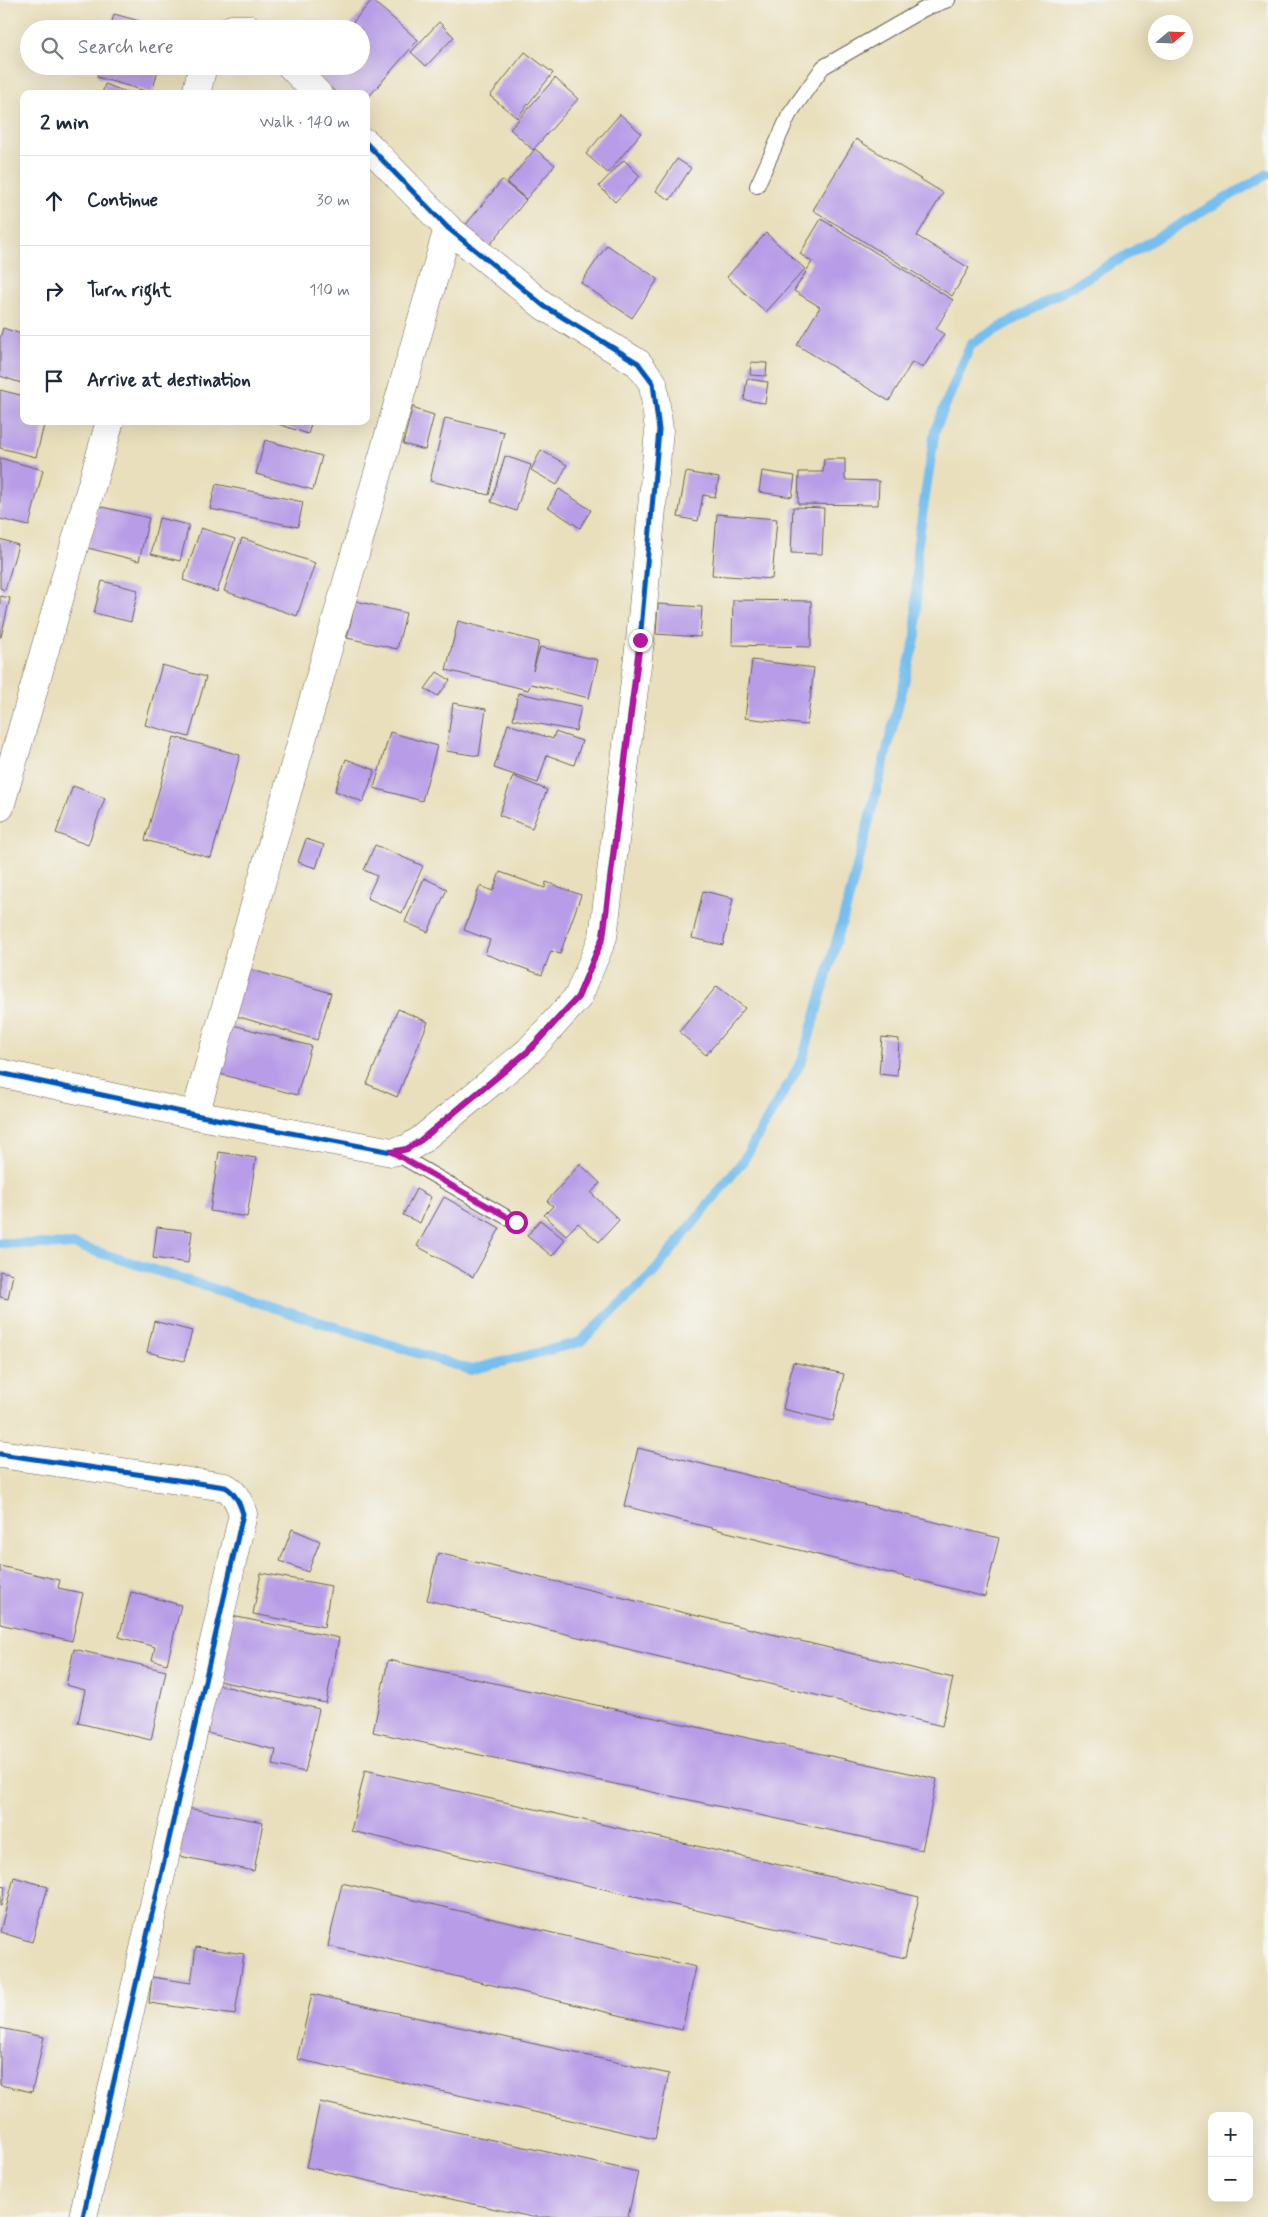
<!DOCTYPE html>
<meta charset="utf-8">
<style>
body{margin:0;font-family:Mynerve,sans-serif;background:#f2f2f3;color:#1f2937}
.controls{position:absolute;right:15px;bottom:15px;display:grid;overflow:hidden;border-radius:10px;box-shadow:0 5px 20px #0002}
.controls button{width:45px;height:45px;display:grid;place-items:center;padding:0;border:0;border-bottom:1px solid #e0e1e3;background:#fff;color:#1f2937;font:25px sans-serif}
.compass{position:absolute;left:1148px;top:15px;width:45px;height:45px;border-radius:50%;background:#fff;box-shadow:0 5px 20px #0002;rotate:71deg}
.stop{position:absolute;width:15px;height:15px;margin:-11px;border:4px solid #b5179e;border-radius:50%;background:#fff}
.stop.end{background:#b5179e;border-color:#fff;box-shadow:0 1px 5px #0008}
.list{margin:0;padding:0;list-style:none}
h2{display:flex;justify-content:space-between;align-items:center;height:65px;margin:0;padding:0 20px;font-size:21px}
h2 small{font-size:16px;font-weight:400;color:#747a83}
.list li{display:grid;grid-template-columns:32px 1fr auto;gap:15px;align-items:center;box-sizing:border-box;height:90px;padding:0 20px;border-top:1px solid #e0e1e3}
.list b{display:block;font-size:19px;white-space:nowrap}
.list em{font-size:16px;font-style:normal;color:#747a83}
.icon{flex:none;width:28px;height:28px;fill:none;stroke:currentColor;stroke-width:2;stroke-linecap:round;stroke-linejoin:round}
.map{position:relative;flex:none;width:1268px;height:2217px;overflow:hidden}
.search{position:absolute;background:#fff;box-shadow:0 5px 20px #0002;left:20px;top:20px;width:350px;height:55px;display:flex;align-items:center;gap:12px;box-sizing:border-box;padding:0 18px;border-radius:28px;color:#747a83;font-size:19px}
.panel{position:absolute;background:#fff;box-shadow:0 5px 20px #0002;left:20px;top:90px;width:350px;height:335px;border-radius:10px}
.map>svg:first-child{display:block}
</style>
<div class="map">
<svg width="1268" height="2217" viewBox="0 0 1268 2217">
<rect width="100%" height="100%" fill="#f6f6f2"/>
<filter id="ink" filterUnits="userSpaceOnUse"><feTurbulence type="fractalNoise" baseFrequency=".02" numOctaves="2"/><feDisplacementMap in="SourceGraphic" scale="10" xChannelSelector="R" yChannelSelector="G"/><feConvolveMatrix kernelMatrix="1 2 1 2 8 2 1 2 1" color-interpolation-filters="sRGB"/></filter>
<filter id="wash" filterUnits="userSpaceOnUse"><feTurbulence type="fractalNoise" baseFrequency=".0096" numOctaves="4" result="noise"/><feDisplacementMap in="SourceGraphic" scale="20" xChannelSelector="R" yChannelSelector="G"/><feGaussianBlur stdDeviation="1.12" result="paint"/><feColorMatrix in="noise" values="0 0 0 0 0 0 0 0 0 0 0 0 0 0 0 0 0 1.4 0 .05"/><feComposite in="paint" operator="in"/></filter>
<g filter="url(#wash)">
<rect width="100%" height="100%" fill="#e9dfbc"/>
<g fill="none" stroke-linecap="round" stroke-linejoin="round">
<!-- stream -->
<path stroke="#76beee" stroke-width="10" d="M 0,1243 L 75,1245 L 471,1370 L 580,1342 L 655,1271 L 743,1161 L 802,1061 L 849,898 L 916,636 L 917,549 L 935,430 L 971,344 L 1268,174"/>
</g>
<g id="blocks">
<!-- building -->
<path fill="#b89ce7" d="M 372,0 L 418,40 L 366,100 L 366,94 L 338,94 L 311,70 L 314,66 L 361,66 L 361,29 L 347,29 Z
M 114,14 L 165,28 L 165,29 L 110,29 Z
M 439,22 L 454,37 L 426,66 L 411,52 Z
M 525,52 L 553,73 L 517,118 L 490,96 Z
M 100,66 L 159,66 L 152,93 L 97,77 Z
M 555,78 L 578,99 L 533,150 L 510,129 Z
M 105,84 L 131,94 L 102,94 Z
M 620,114 L 641,133 L 608,173 L 586,154 Z
M 856,139 L 943,193 L 917,236 L 969,268 L 952,296 L 813,210 Z
M 535,149 L 555,165 L 526,199 L 507,183 Z
M 677,159 L 691,168 L 670,200 L 656,191 Z
M 624,160 L 640,176 L 615,202 L 599,186 Z
M 502,180 L 526,200 L 484,252 L 460,232 Z
M 821,219 L 953,300 L 936,329 L 944,334 L 923,368 L 912,362 L 889,401 L 797,345 L 820,307 L 794,291 L 812,262 L 800,254 Z
M 766,233 L 805,269 L 766,312 L 727,277 Z
M 607,245 L 658,279 L 632,318 L 581,283 Z
M 3,328 L 24,335 L 24,384 L 0,376 L 0,338 Z
M 751,362 L 767,363 L 766,376 L 750,375 Z
M 747,379 L 768,382 L 765,403 L 744,400 Z
M 0,390 L 24,396 L 24,421 L 45,421 L 36,457 L 0,448 Z
M 413,405 L 415,409 L 434,415 L 425,450 L 403,444 Z
M 445,418 L 504,432 L 489,495 L 430,481 Z
M 269,421 L 312,421 L 308,434 Z
M 265,440 L 322,456 L 313,490 L 256,474 Z
M 541,450 L 567,465 L 557,485 L 531,470 Z
M 505,456 L 531,465 L 516,511 L 491,502 Z
M 0,458 L 43,470 L 29,526 L 0,519 Z
M 824,459 L 845,459 L 845,480 L 879,481 L 878,505 L 798,504 L 799,472 L 823,472 Z
M 762,471 L 795,476 L 792,497 L 759,492 Z
M 686,472 L 719,478 L 715,497 L 703,495 L 698,521 L 678,517 Z
M 216,484 L 303,502 L 298,527 L 210,509 Z
M 559,489 L 591,510 L 580,528 L 548,507 Z
M 98,506 L 149,518 L 139,561 L 88,548 Z
M 793,507 L 824,508 L 822,554 L 791,553 Z
M 717,514 L 777,519 L 772,579 L 712,575 Z
M 159,518 L 189,525 L 180,561 L 151,554 Z
M 201,528 L 235,539 L 217,592 L 183,580 Z
M 242,538 L 315,563 L 297,616 L 224,591 Z
M 0,539 L 18,545 L 5,590 L 0,588 Z
M 102,581 L 138,590 L 131,622 L 94,613 Z
M 0,596 L 10,598 L 1,637 L 0,637 Z
M 733,600 L 811,601 L 811,647 L 732,645 Z
M 356,601 L 406,613 L 397,649 L 347,638 Z
M 658,604 L 702,607 L 700,637 L 656,634 Z
M 458,621 L 539,642 L 533,671 L 540,647 L 598,660 L 589,698 L 531,684 L 528,690 L 446,670 Z
M 752,660 L 814,668 L 807,725 L 745,718 Z
M 162,665 L 206,677 L 189,737 L 145,725 Z
M 437,672 L 450,680 L 438,696 L 425,689 Z
M 518,693 L 581,706 L 576,731 L 513,719 Z
M 453,703 L 486,709 L 479,756 L 446,751 Z
M 508,724 L 553,739 L 555,732 L 582,741 L 574,765 L 547,755 L 538,783 L 494,768 Z
M 390,732 L 437,746 L 422,801 L 374,788 Z
M 174,737 L 240,755 L 211,858 L 145,840 Z
M 346,759 L 375,770 L 363,802 L 335,791 Z
M 513,776 L 547,790 L 532,828 L 499,815 Z
M 73,786 L 105,798 L 88,845 L 56,833 Z
M 306,839 L 324,845 L 316,868 L 298,862 Z
M 375,845 L 423,866 L 402,913 L 367,898 L 377,876 L 364,870 Z
M 500,872 L 545,888 L 546,882 L 581,895 L 560,954 L 551,951 L 542,975 L 485,954 L 490,940 L 464,930 L 480,886 L 493,891 Z
M 424,878 L 447,889 L 428,932 L 405,922 Z
M 703,891 L 733,898 L 723,945 L 692,938 Z
M 239,966 L 331,993 L 317,1040 L 226,1013 Z
M 717,986 L 745,1008 L 706,1055 L 679,1032 Z
M 398,1009 L 428,1022 L 397,1097 L 367,1084 Z
M 222,1022 L 311,1046 L 297,1095 L 209,1071 Z
M 882,1037 L 899,1039 L 897,1076 L 879,1074 Z
M 219,1152 L 256,1158 L 247,1217 L 210,1211 Z
M 580,1164 L 600,1183 L 591,1193 L 619,1220 L 599,1242 L 578,1223 L 566,1235 L 544,1215 L 553,1206 L 547,1201 Z
M 416,1189 L 431,1197 L 420,1223 L 403,1215 Z
M 444,1197 L 500,1228 L 473,1277 L 417,1246 Z
M 540,1220 L 565,1240 L 552,1256 L 527,1236 Z
M 157,1227 L 192,1231 L 188,1263 L 153,1258 Z
M 0,1271 L 13,1274 L 8,1299 L 0,1297 Z
M 154,1321 L 192,1331 L 184,1361 L 147,1352 Z
M 793,1362 L 844,1374 L 833,1421 L 783,1409 Z
M 638,1448 L 999,1538 L 985,1597 L 624,1506 Z
M 292,1529 L 320,1541 L 308,1572 L 280,1561 Z
M 438,1553 L 953,1678 L 942,1726 L 427,1600 Z
M 0,1566 L 60,1580 L 58,1588 L 83,1593 L 72,1641 L 0,1624 Z
M 261,1573 L 331,1586 L 324,1627 L 253,1614 Z
M 131,1592 L 181,1605 L 167,1664 L 152,1660 L 155,1647 L 119,1637 Z
M 232,1616 L 339,1638 L 326,1703 L 219,1681 Z
M 74,1649 L 166,1671 L 151,1740 L 78,1723 L 85,1690 L 66,1685 Z
M 388,1660 L 937,1779 L 922,1850 L 373,1732 Z
M 215,1684 L 319,1709 L 305,1772 L 273,1765 L 276,1750 L 203,1732 Z
M 365,1770 L 919,1897 L 905,1958 L 351,1831 Z
M 187,1808 L 263,1822 L 254,1871 L 179,1856 Z
M 14,1877 L 48,1887 L 32,1942 L 0,1932 Z
M 342,1883 L 696,1967 L 682,2030 L 328,1946 Z
M 0,1886 L 5,1887 L 1,1906 L 0,1906 Z
M 196,1947 L 244,1954 L 235,2015 L 149,2003 L 152,1977 L 191,1983 Z
M 312,1994 L 669,2074 L 655,2139 L 297,2059 Z
M 0,2028 L 44,2037 L 32,2092 L 0,2085 Z
M 320,2102 L 638,2172 L 628,2217 L 532,2217 L 306,2167 Z"/>
</g>
</g>
<g filter="url(#ink)">
<use href="#blocks" fill-opacity="0" stroke="#646054" stroke-width="1"/>
<g fill="none" stroke-linecap="round" stroke-linejoin="round">
<defs>
<path id="service" d="M 757,186 L 789,115 L 823,67 L 924,9 L 948,0
M 395,1153 L 515,1222"/>
<path id="minor" d="M 232,29 L 249,29
M 291,66 L 318,94
M 196,94 L 203,66
M 0,807 L 110,421
M 0,1073 L 195,1115 L 392,1152 L 407,1149 L 421,1140 L 529,1051 L 578,997 L 603,937 L 640,641 L 659,430 L 653,383 L 638,363 L 544,306 L 448,228 L 366,143
M 195,1115 L 448,228
M 0,1454 L 225,1487 C 235,1492 240,1504 243,1514 L 83,2217"/>
</defs>
<!-- service casing -->
<use href="#service" stroke="#646054" stroke-width="16"/>
<!-- minor casing -->
<use href="#minor" stroke="#646054" stroke-width="29"/>
<!-- service -->
<use href="#service" stroke="#fff" stroke-width="14"/>
<!-- minor -->
<use href="#minor" stroke="#fff" stroke-width="28"/>
<defs>
<path id="cycleway" d="M 0,1073 L 195,1115 L 392,1152 L 407,1149 L 421,1140 L 529,1051 L 578,997 L 603,937 L 640,641 L 659,430 L 653,383 L 638,363 L 544,306 L 448,228 L 366,143
M 0,1454 L 225,1487 C 235,1492 240,1504 243,1514 L 83,2217"/>
</defs>
<!-- cycleway casing -->
<use href="#cycleway" stroke="#f6f6f2" stroke-width="8"/>
<!-- cycleway -->
<use href="#cycleway" stroke="#0057b8" stroke-width="5"/>
</g>
</g>
<g fill="none" stroke-linecap="round" stroke-linejoin="round" filter="url(#ink)">
<!-- route -->
<path stroke="#b5179e" stroke-width="6" d="M 516,1222 L 392,1152 L 407,1149 L 421,1140 L 528,1051 L 578,997 L 603,937 L 640,640"/>
</g>
</svg>
<div class="controls">
<button>+</button>
<button>−</button>
</div>
<svg class="compass" viewBox="-18 -18 36 36"><path d="M0-13l5 13h-10z" fill="#e53935"/><path d="M0 13l5-13h-10z" fill="#747a83"/></svg>
<div class="stop" style="left:516px;top:1222px"></div>
<div class="stop end" style="left:640px;top:640px"></div>
<div class="search"><svg class="icon" aria-label="search" viewBox="0 0 24 24"><circle cx="10" cy="10" r="6"/><path d="M15 15l6 6"/></svg>Search here</div>
<section class="panel">
<h2>2 min<small>Walk · 140 m</small></h2>
<ul class="list">
<li><svg class="icon" aria-label="ahead" viewBox="0 0 24 24"><path d="M12 20V5M6 11l6-6 6 6"/></svg><div><b>Continue</b></div><em>30 m</em></li>
<li><svg class="icon" aria-label="right" viewBox="0 0 24 24"><path d="M7 20v-9h11M14 6l5 5-5 5"/></svg><div><b>Turn right</b></div><em>110 m</em></li>
<li><svg class="icon" aria-label="arrive" viewBox="0 0 24 24"><path d="M6 21V4h12l-3 4 3 4H6"/></svg><div><b>Arrive at destination</b></div></li>
</ul>
</section>
</div>
